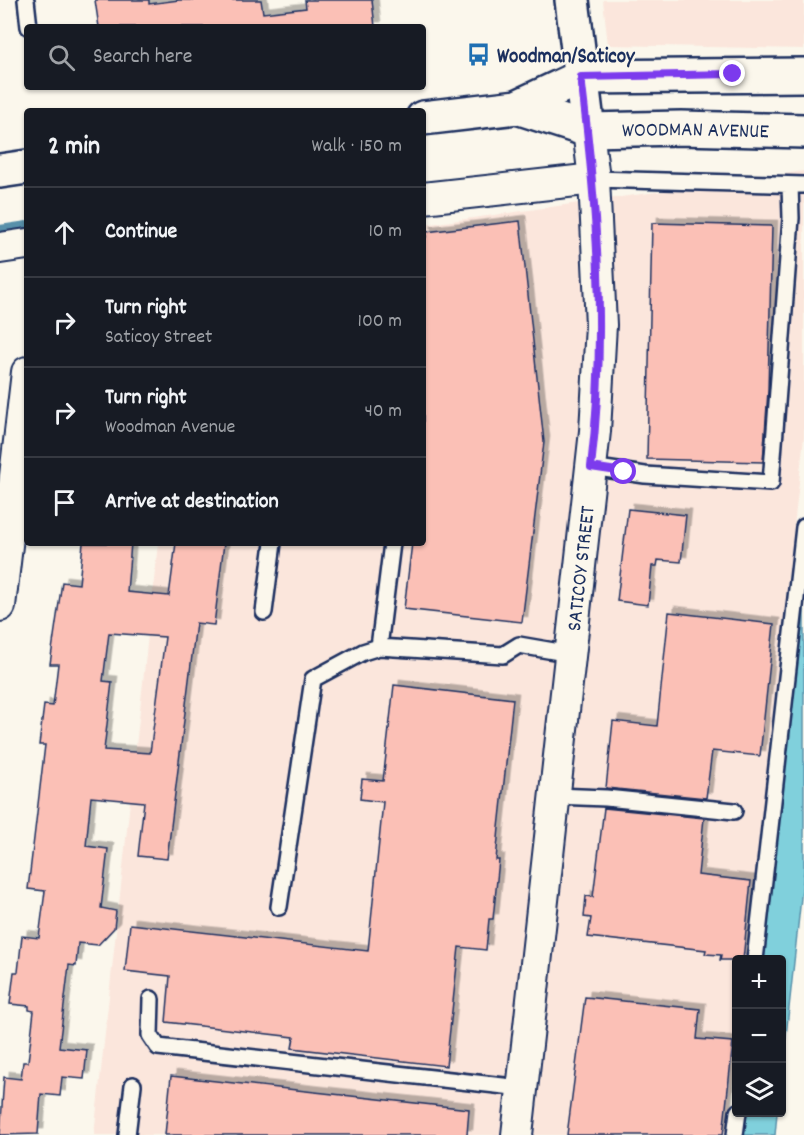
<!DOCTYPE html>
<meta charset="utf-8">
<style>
body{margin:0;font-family:Dekko,sans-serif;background:#242831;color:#f1f3f6}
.controls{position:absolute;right:18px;bottom:18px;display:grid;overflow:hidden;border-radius:6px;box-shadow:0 2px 4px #0004}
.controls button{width:54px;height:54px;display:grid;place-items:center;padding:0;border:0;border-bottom:2px solid #363941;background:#171b24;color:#f1f3f6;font:30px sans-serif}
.stop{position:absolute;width:18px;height:18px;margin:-14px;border:4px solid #7c3aed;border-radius:50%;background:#fff}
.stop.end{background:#7c3aed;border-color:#fff;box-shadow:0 2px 6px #0008}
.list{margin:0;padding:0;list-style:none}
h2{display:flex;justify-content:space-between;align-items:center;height:78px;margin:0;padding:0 24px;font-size:26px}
h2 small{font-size:20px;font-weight:400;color:#9ea1a6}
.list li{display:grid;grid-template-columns:39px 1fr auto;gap:18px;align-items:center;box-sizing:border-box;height:90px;padding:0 24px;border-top:2px solid #363941}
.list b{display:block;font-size:22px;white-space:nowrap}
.list p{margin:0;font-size:20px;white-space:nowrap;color:#9ea1a6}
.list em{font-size:20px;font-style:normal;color:#9ea1a6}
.icon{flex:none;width:33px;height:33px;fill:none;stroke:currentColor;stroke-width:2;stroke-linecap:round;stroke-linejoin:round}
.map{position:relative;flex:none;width:804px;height:1135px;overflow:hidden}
.search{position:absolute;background:#171b24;box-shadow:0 2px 4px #0004;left:24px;top:24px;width:402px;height:66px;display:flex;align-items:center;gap:15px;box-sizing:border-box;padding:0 21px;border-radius:6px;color:#9ea1a6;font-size:22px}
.panel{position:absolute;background:#171b24;box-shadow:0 2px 4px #0004;left:24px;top:108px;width:402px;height:438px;border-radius:6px}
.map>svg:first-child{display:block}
</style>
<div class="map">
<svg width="804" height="1135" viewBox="0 0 804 1135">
<defs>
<filter id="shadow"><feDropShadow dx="5.5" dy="-5.5" stdDeviation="0" flood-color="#0004"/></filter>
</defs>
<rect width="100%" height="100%" fill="#fbf7ec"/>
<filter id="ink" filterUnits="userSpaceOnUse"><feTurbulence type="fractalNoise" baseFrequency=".0167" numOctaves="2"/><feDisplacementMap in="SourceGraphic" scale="12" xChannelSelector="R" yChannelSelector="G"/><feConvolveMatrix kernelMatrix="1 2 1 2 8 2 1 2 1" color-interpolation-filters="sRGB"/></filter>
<g filter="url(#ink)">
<!-- built -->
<path fill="#fbe6dc" d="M 603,0 L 804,0 L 804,49 L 608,45 Z
M 804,171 L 804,437 L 746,959 L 736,960 L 736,1048 L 727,1135 L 94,1135 L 158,543 L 423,543 L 423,225 Z"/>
<!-- water -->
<path fill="#80d0dc" stroke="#5890aa" stroke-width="1.5" d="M 804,564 L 804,870 L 782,1072 L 782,960 L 760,960 Z
M 743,1113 L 777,1113 L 775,1135 L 741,1135 Z"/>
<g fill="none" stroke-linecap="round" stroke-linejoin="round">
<!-- stream -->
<path stroke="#5890aa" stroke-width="8" d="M 0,229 L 27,225"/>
</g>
<!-- building -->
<path fill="#fbc0b6" stroke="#1b2f5e" stroke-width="1.5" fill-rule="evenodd" filter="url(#shadow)" d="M 95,0 L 149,0 L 149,4 L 179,0 L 261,0 L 263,13 L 306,8 L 305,0 L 372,0 L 375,27 L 99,27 Z
M 520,221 L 544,442 L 522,622 L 404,609 L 412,543 L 423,543 L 423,237 L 426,237 L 426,232 Z
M 652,223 L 772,226 L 768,391 L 763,462 L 647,459 Z
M 628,509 L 686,515 L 681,562 L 658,560 L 657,566 L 652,566 L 648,605 L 617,601 Z
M 83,543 L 131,543 L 127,592 L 169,596 L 176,543 L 224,543 L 214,625 L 196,623 L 167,859 L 138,856 L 144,802 L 91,797 L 86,846 L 108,849 L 101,908 L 116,911 L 114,928 L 98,945 L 78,943 L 76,966 L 69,965 L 59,1047 L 87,1050 L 84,1079 L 62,1077 L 60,1096 L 41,1094 L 38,1134 L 0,1135 L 4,1077 L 21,1079 L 23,1062 L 28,1062 L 34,1011 L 29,1010 L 29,1006 L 10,1004 L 14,972 L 18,972 L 22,936 L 39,938 L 45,891 L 28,889 L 45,745 L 39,745 L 44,705 L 53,706 L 58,664 L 50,664 L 62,582 L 79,584 ZM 109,633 L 165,637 L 150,753 L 104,750 L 112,682 L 103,681 Z
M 669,612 L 774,624 L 760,756 L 712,751 L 706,798 L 606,788 L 613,721 L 657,726 Z
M 394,685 L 513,699 L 499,828 L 496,860 L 499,860 L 493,919 L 489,919 L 486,950 L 459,947 L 446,1066 L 292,1048 L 294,1037 L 166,1022 L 170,976 L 125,971 L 130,924 L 368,951 L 383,802 L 360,799 L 362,779 L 383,781 Z
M 604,808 L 704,818 L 698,875 L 751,881 L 743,960 L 720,960 L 721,955 L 705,954 L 706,950 L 588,937 L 591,918 L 584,917 L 586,896 L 593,897 Z
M 585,997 L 700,1009 L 697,1039 L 733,1042 L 723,1135 L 567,1135 Z
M 171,1076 L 469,1109 L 467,1135 L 165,1135 Z"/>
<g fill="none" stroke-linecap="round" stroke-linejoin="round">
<defs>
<path id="lane" d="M 26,0 L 29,27
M 594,179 L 804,185
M 591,467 L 645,475 L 771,483 L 791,218 L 790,185
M 264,612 L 273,543
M 379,647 L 392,543
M 555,796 L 606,798 L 734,811
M 279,907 L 313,679 L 363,652 L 379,647 L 503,655 L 519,645 L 571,654
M 755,960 L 804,527
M 151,999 L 150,1035 L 158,1047 L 522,1088
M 127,1135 L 133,1085
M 735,1135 L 738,1112"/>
<g id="street">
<path d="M 423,198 L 594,179"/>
<path d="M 0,248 L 27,244"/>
<path d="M 0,606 L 27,372"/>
<path id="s1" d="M 517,1135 L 595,431 L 601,325 L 594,179 L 588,130"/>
</g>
<path id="secondary" d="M 572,0 L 588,130"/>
<g id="primary">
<path id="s2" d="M 517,107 L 588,130 L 681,128 L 804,131"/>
<path d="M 423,118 L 517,107 L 581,77 L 804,75"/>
<path d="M 0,171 L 27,167"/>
</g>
</defs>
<!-- lane casing -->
<use href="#lane" stroke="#1b2f5e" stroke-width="20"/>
<!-- street casing -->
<use href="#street" stroke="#1b2f5e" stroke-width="34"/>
<!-- secondary casing -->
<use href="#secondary" stroke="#1b2f5e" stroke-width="38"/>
<!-- primary casing -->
<use href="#primary" stroke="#1b2f5e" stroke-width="38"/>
<!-- lane -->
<use href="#lane" stroke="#fbf7ec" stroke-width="15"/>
<!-- street -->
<use href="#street" stroke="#fbf7ec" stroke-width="30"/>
<!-- secondary -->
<use href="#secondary" stroke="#fbf7ec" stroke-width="33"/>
<!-- primary -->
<use href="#primary" stroke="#fbf7ec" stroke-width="33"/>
</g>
</g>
<g fill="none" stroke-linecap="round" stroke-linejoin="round" filter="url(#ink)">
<!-- route -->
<path stroke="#7c3aed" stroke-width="8" d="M 624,472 L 591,467 C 607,333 597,210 581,77 L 733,74"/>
</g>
<!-- icons -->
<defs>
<symbol id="bus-bare" viewBox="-9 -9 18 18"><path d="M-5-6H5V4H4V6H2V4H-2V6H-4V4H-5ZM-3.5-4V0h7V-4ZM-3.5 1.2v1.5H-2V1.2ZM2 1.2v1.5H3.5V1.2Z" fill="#1f6fb2" stroke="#fbf7ec" stroke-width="2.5" paint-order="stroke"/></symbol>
</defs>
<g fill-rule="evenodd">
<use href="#bus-bare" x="462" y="38" width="33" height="33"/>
</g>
<g text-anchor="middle" stroke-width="5" stroke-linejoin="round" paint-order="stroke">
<!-- poi labels -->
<g font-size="21" font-weight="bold" fill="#1b2f5e" stroke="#fbf7ec" text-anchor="start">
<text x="497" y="62">Woodman/Saticoy</text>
</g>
<!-- street labels -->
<g font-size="21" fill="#1b2f5e" stroke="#fbf7ec">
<text dy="7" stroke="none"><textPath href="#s2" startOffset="182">WOODMAN AVENUE</textPath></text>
<text dy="7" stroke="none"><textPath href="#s1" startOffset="570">SATICOY STREET</textPath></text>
</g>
</g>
</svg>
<div class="controls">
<button>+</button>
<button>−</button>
<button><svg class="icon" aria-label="layers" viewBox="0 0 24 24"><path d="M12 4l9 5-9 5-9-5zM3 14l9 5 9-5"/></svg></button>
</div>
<div class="stop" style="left:624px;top:472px"></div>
<div class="stop end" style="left:733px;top:74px"></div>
<div class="search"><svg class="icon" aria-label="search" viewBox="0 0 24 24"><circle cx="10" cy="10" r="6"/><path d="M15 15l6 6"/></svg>Search here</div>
<section class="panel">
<h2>2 min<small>Walk · 150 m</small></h2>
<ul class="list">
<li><svg class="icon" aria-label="ahead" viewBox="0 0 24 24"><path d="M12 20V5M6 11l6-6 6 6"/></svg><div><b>Continue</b></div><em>10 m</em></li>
<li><svg class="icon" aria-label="right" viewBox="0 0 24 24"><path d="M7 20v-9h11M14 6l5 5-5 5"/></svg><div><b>Turn right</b><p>Saticoy Street</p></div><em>100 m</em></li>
<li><svg class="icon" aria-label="right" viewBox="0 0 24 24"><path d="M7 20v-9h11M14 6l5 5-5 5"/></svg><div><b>Turn right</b><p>Woodman Avenue</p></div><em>40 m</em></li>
<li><svg class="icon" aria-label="arrive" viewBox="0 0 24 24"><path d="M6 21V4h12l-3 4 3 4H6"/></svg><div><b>Arrive at destination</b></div></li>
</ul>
</section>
</div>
